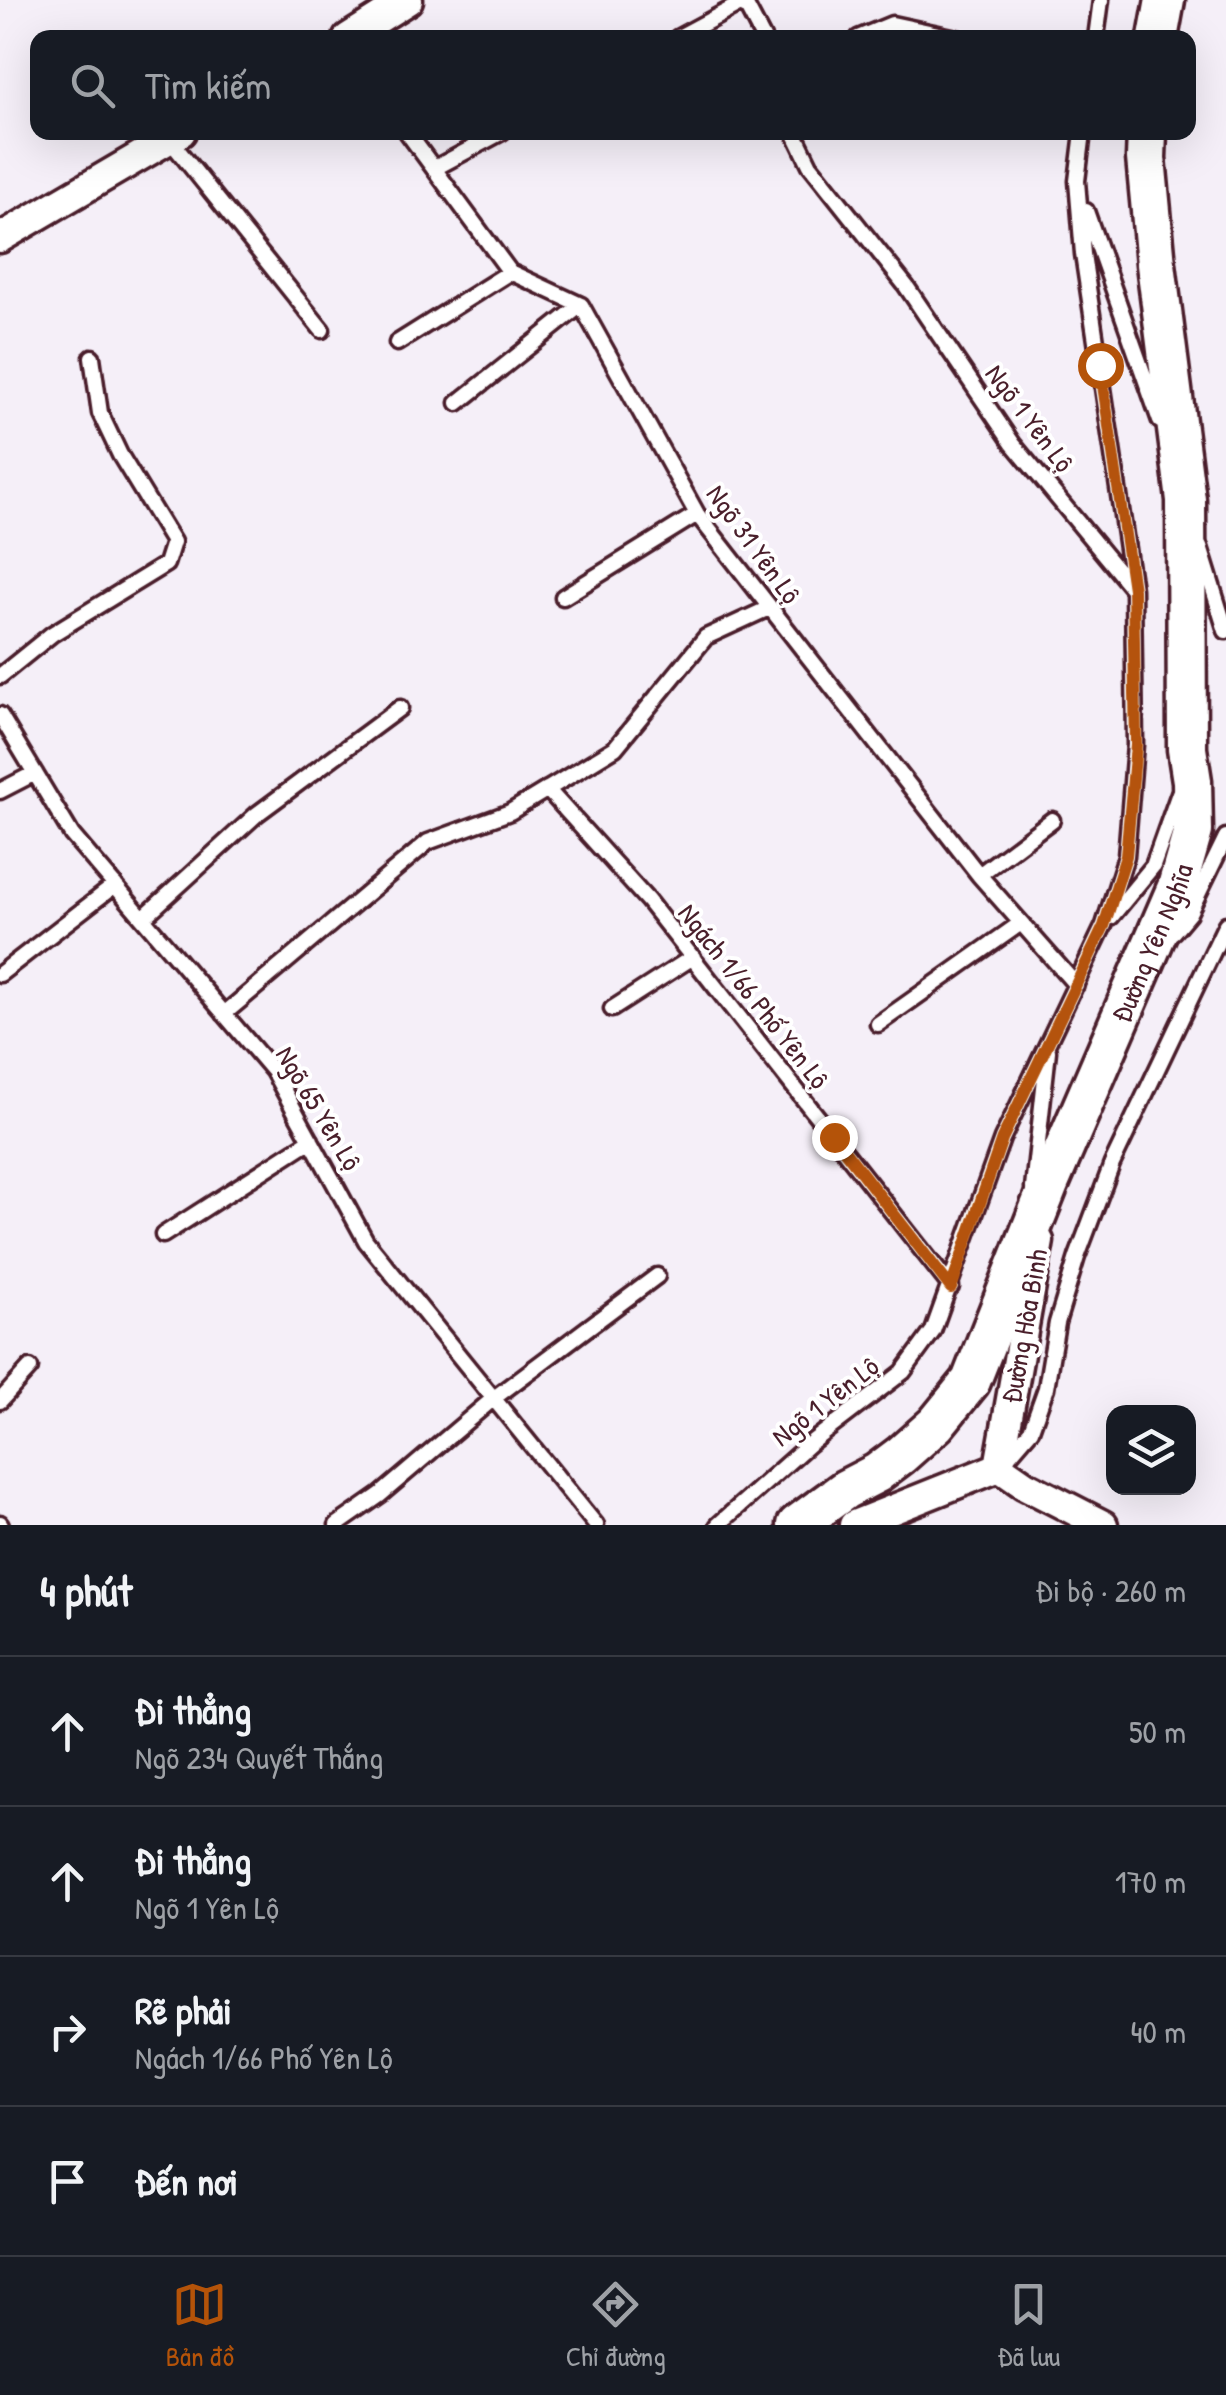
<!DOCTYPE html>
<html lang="vi">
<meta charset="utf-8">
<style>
body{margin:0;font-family:"Patrick Hand",sans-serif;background:#242831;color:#f1f3f6}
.controls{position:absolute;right:30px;bottom:30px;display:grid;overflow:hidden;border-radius:20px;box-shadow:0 10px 40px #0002}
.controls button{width:90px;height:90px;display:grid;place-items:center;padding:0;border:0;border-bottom:2px solid #363941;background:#171b24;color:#f1f3f6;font:50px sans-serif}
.stop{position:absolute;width:30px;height:30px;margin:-22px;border:8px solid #b45309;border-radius:50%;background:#fff}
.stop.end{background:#b45309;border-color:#fff;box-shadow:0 2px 10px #0008}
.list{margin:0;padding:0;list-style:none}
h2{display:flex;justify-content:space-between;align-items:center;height:130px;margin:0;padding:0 40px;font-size:42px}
h2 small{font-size:32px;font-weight:400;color:#9ea1a6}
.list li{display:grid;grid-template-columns:65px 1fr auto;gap:30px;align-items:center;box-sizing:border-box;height:150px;padding:0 40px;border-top:2px solid #363941}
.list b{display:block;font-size:38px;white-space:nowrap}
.list p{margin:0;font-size:32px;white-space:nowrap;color:#9ea1a6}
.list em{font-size:32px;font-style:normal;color:#9ea1a6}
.icon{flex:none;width:55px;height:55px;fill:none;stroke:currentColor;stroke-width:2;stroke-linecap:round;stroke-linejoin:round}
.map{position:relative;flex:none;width:1226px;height:1525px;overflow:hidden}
.search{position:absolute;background:#171b24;box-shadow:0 10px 40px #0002;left:30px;right:30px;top:30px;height:110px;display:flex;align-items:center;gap:25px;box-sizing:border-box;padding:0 35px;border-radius:20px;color:#9ea1a6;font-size:38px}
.sheet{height:730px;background:#171b24}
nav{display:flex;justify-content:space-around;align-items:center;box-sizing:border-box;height:140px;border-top:2px solid #363941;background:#171b24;font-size:28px;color:#9ea1a6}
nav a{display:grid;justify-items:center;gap:5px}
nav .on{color:#b45309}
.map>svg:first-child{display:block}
</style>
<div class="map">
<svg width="1226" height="1525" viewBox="0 0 1226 1525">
<rect width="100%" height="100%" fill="#f5eff8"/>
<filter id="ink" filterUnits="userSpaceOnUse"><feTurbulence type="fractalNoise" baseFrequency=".01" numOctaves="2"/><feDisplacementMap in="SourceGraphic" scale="20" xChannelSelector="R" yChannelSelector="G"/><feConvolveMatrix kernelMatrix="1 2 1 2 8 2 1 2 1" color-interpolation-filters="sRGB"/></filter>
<g filter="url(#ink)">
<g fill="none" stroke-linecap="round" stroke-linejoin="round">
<defs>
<path id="lane" d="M 743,0 L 763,38
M 677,38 L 744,2
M 858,38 L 892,24 L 957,38
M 1096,38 L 1101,0
M 407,132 L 510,272 L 581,305 L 697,514 L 979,875 L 1076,985
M 794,132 L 810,165 L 906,286 L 1013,444 L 1132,588
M 169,139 L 322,330
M 435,168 L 502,132
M 1086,211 L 1160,421
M 397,343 L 510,272
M 458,403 L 581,305
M 1200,547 L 1226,631
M 563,597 L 697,514
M 0,676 L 52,634 L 166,564 L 173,542 L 120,455 L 100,413 L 92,357
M 0,715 L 72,835 L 273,1071 L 366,1241 L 596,1525
M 547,789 L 648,901 L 951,1287
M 0,791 L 35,773
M 979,875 L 1052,820
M 1111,917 L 1153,866 L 1179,793
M 143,918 L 257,814 L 400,708
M 1173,932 L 1189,913 L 1226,837
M 0,974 L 115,885
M 612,1009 L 693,957
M 224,1014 L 428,842 L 510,812 L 615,748 L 706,637 L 769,608
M 878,1024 L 1021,923
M 1033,1188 L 1048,1051
M 163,1235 L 311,1140
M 0,1401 L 30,1368
M 1006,1459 L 1031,1430 L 1046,1388 L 1057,1323 L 1077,1257 L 1112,1164 L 1226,924
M 0,1523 L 1,1525
M 337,1525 L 380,1495 L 494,1398 L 657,1276
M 718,1525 L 809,1444 L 903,1372 L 933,1331 L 1002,1139 L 1104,925 L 1126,856 L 1135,745 L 1133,589 L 1083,254 L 1077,181 L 1083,132"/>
<path id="street" d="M 348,38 L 408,0
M 0,238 L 181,132
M 1039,1241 L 999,1467 L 1025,1485 L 1103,1525
M 854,1525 L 999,1467"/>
<g id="secondary">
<path d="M 1158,38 L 1165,0"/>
<path id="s1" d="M 797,1525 L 846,1489 L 877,1473 L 901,1455 L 936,1424 L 971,1381 L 1049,1184 L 1177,887 L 1193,831 L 1192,781 L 1187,749 L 1186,500 L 1156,264 L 1146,158 L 1147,132"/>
</g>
</defs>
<!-- lane casing -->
<use href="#lane" stroke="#4a1f2b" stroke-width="21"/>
<!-- street casing -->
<use href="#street" stroke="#4a1f2b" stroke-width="35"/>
<!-- secondary casing -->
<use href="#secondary" stroke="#4a1f2b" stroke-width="45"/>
<!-- lane -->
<use href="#lane" stroke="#fff" stroke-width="14"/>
<!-- street -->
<use href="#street" stroke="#fff" stroke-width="28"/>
<!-- secondary -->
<use href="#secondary" stroke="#fff" stroke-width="38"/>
</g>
</g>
<g fill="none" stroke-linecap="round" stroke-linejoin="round" filter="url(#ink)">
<!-- route -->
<path stroke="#b45309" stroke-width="12" d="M 834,1137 L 951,1288 L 1002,1139 L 1104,926 L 1126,856 L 1136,745 L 1133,589 L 1100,365"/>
</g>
<g text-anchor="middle" stroke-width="8" stroke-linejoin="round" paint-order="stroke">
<!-- street labels -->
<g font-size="28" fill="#4a1f2b" stroke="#fff">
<text transform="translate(1030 418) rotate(53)" y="10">Ngõ 1 Yên Lộ</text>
<text transform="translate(754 544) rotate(54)" y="10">Ngõ 31 Yên Lộ</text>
<text dy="10" stroke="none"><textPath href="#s1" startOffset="702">Đường Yên Nghĩa</textPath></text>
<text transform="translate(754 996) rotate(52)" y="10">Ngách 1/66 Phố Yên Lộ</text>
<text transform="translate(319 1108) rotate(59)" y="10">Ngõ 65 Yên Lộ</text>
<text transform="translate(1024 1326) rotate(-80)" y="10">Đường Hòa Bình</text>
<text transform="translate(825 1401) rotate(-38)" y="10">Ngõ 1 Yên Lộ</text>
</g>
</g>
</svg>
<div class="controls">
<button><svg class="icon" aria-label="layers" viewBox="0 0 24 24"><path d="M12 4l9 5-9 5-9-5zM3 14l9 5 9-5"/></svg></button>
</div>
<div class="stop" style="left:1100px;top:365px"></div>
<div class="stop end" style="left:834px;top:1137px"></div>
<div class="search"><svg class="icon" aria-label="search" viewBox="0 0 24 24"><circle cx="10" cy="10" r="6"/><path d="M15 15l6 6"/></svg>Tìm kiếm</div>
</div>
<section class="sheet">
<h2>4 phút<small>Đi bộ · 260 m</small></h2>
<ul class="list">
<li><svg class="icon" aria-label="ahead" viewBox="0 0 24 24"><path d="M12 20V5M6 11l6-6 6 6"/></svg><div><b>Đi thẳng</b><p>Ngõ 234 Quyết Thắng</p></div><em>50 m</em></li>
<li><svg class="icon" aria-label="ahead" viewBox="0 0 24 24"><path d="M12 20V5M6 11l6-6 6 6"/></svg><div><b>Đi thẳng</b><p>Ngõ 1 Yên Lộ</p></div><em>170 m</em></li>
<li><svg class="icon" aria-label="right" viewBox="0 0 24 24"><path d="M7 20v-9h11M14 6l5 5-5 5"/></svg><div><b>Rẽ phải</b><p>Ngách 1/66 Phố Yên Lộ</p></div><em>40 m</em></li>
<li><svg class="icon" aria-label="arrive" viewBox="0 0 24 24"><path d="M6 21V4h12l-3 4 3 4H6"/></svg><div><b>Đến nơi</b></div></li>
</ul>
</section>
<nav>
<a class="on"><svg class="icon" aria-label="map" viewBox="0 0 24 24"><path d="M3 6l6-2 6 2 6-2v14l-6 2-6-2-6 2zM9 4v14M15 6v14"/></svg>Bản đồ</a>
<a><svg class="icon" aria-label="directions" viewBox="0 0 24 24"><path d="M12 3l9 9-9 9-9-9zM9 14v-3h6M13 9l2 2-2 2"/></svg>Chỉ đường</a>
<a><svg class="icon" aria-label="saved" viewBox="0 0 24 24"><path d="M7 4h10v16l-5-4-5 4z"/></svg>Đã lưu</a>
</nav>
